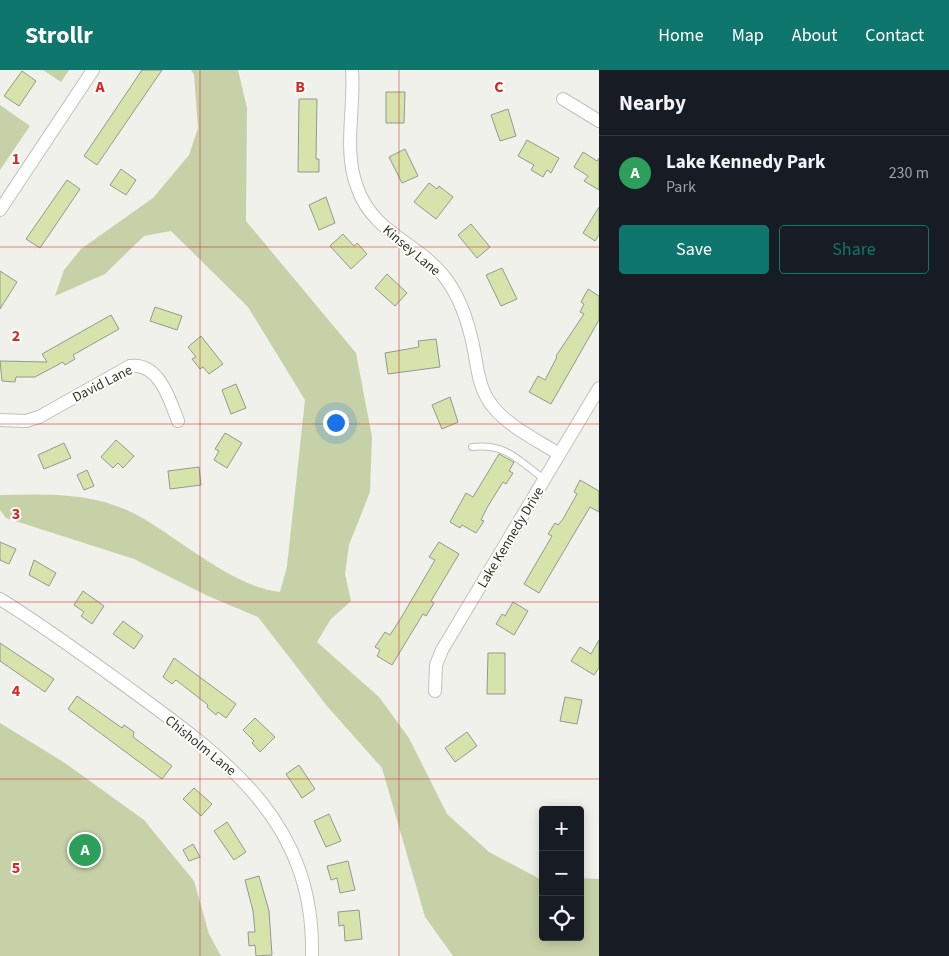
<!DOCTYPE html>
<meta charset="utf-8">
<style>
body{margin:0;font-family:"Source Sans 3",sans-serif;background:#20242c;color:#f1f3f6}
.controls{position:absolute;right:15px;bottom:15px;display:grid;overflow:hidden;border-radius:5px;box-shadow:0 2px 12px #0003}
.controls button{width:45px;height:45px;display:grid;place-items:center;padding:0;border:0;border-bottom:1px solid #363941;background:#171b24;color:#f1f3f6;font:25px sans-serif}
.you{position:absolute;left:335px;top:352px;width:18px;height:18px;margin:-12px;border:4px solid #fff;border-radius:50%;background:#1a73e8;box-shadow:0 0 0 8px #1a73e833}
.badge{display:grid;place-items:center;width:32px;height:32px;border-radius:50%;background:#0f766e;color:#fff;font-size:16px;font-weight:700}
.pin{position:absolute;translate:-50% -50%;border:2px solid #fff;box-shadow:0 1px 5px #0006}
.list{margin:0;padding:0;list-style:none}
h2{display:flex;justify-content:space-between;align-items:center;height:65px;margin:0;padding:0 20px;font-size:21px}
h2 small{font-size:16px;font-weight:400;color:#9ea1a6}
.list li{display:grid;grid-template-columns:32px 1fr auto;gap:15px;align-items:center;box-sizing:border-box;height:75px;padding:0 20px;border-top:1px solid #363941}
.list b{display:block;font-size:19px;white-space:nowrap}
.list p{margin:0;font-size:16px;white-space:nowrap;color:#9ea1a6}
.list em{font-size:16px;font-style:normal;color:#9ea1a6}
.actions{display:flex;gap:10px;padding:15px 20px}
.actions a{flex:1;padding:11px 0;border:1px solid #0f766e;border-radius:5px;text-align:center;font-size:18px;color:#0f766e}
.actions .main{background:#0f766e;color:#fff}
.icon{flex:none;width:28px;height:28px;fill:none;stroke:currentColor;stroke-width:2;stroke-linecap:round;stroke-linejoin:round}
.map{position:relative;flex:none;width:599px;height:886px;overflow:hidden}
header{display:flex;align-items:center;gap:30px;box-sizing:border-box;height:70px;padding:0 25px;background:#0f766e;color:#fff}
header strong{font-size:24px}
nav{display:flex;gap:28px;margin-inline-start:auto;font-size:18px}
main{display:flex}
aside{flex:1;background:#171b24}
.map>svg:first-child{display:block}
</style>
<header>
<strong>Strollr</strong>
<nav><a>Home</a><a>Map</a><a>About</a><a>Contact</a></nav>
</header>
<main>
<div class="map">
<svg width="599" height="886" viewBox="0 0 599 886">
<rect width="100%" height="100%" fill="#f0f1eb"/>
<!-- green -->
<path fill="#c7d1a8" d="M 43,0 L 69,0 L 61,12 Z
M 191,0 L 238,0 L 247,38 L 246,151 L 356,283 L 372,367 L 370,422 L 349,475 L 345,504 L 351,531 L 331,549 L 317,572 L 379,627 L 409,668 L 447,744 L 489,782 L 538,808 L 543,808 L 543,867 L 580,867 L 580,808 L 599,809 L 599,886 L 453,886 L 425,847 L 382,698 L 327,636 L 258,547 L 208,526 L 134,489 L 6,448 L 0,440 L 0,425 C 43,424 91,422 131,442 C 177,465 229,516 280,522 L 287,496 L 305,330 L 248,237 L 171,161 L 144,166 L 105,204 L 55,226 L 64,200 L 81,179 L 153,128 L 189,85 L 198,58 L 194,5 Z
M 0,35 L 30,56 L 0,100 Z
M 0,653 L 65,693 L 144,750 L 194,811 L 209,864 L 221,886 L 0,886 Z"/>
<!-- building -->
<path fill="#d6e4ac" stroke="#969792" d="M 142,0 L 162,0 L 97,95 L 84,86 Z
M 22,1 L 36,11 L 19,36 L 4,26 Z
M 386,22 L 405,22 L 404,53 L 386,53 Z
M 299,29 L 317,29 L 316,89 L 319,89 L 319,102 L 298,102 Z
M 508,39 L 516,66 L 500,71 L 491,45 Z
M 527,70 L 559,88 L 551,103 L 547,100 L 543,107 L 531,100 L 534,95 L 518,86 Z
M 405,79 L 418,106 L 402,113 L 389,87 Z
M 583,82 L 597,91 L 599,88 L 599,120 L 584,111 L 588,106 L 574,97 Z
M 121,99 L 136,110 L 126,125 L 110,115 Z
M 67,110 L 80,119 L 40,178 L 26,169 Z
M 429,113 L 437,119 L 439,116 L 453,127 L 436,149 L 414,132 Z
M 326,127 L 335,153 L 319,160 L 309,135 Z
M 599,137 L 599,165 L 595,171 L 583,163 Z
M 471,154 L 490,177 L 477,188 L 458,165 Z
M 343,164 L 354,176 L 357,173 L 367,184 L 351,199 L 330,176 Z
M 502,198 L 517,229 L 501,236 L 486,205 Z
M 0,201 L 17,212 L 0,239 Z
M 387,204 L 407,223 L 395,236 L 375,218 Z
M 588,219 L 599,226 L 599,250 L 551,334 L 529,322 L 538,306 L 545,310 L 557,287 L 556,286 L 584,244 L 580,242 L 584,234 L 581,232 Z
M 155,237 L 182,246 L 177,260 L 150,251 Z
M 111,245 L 119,259 L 73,285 L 75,289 L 65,295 L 63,292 L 35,307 L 16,307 L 15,312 L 2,311 L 0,291 L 47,292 L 42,284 Z
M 201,266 L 223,294 L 209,304 L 203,297 L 200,299 L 192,289 L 196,287 L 188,277 Z
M 436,269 L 440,297 L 388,304 L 385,283 L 419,277 L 418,271 Z
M 236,314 L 246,338 L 231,344 L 222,320 Z
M 450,327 L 458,352 L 442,359 L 432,335 Z
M 225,363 L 242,373 L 227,398 L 214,390 L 219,381 L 215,379 Z
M 116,370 L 134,386 L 123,398 L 118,393 L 113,398 L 101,387 Z
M 64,373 L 71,388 L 44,399 L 38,385 Z
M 499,384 L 514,392 L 509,401 L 513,403 L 506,414 L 503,412 L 488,436 L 481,450 L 484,451 L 476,463 L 462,455 L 460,458 L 450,452 L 466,423 L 473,427 Z
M 199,397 L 201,415 L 170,419 L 168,401 Z
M 87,400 L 94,416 L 84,420 L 77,405 Z
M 580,410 L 599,421 L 599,442 L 590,437 L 539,523 L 524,514 L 552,466 L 548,464 L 555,453 L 558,455 L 563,449 L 577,424 L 574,422 Z
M 0,472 L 16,479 L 9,494 L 0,490 Z
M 439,472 L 459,484 L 431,531 L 434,533 L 426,546 L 423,544 L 392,595 L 377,586 L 380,580 L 375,577 L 385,562 L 390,565 L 401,548 L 435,490 L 429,487 Z
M 34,490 L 56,503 L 49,516 L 29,505 Z
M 83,521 L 104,536 L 92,554 L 81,546 L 84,542 L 74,535 Z
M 513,532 L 528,541 L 514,565 L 496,554 L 502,544 L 505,546 Z
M 123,551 L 143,566 L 134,579 L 113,564 Z
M 599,570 L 599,598 L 594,605 L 571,591 L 580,577 L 591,584 Z
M 0,573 L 54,609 L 45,622 L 0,591 Z
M 488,583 L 505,583 L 505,624 L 487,624 Z
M 174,588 L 236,634 L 226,648 L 218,642 L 216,645 L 207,637 L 208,635 L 176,610 L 172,614 L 163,607 Z
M 77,626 L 122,658 L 124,655 L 134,662 L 133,667 L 172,696 L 162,709 L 68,639 Z
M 565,627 L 582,630 L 577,654 L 560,651 Z
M 255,648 L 275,667 L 260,682 L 252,673 L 254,671 L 243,660 Z
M 467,662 L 477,676 L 455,692 L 445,678 Z
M 299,695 L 315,719 L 302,728 L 286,704 Z
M 194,718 L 212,734 L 201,746 L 183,729 Z
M 329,744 L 341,771 L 326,777 L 314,751 Z
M 227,752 L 246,782 L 234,790 L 214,761 Z
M 193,774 L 200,787 L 189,791 L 183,780 Z
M 348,791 L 355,820 L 340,823 L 337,808 L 331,810 L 327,796 Z
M 259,806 L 269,841 L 272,885 L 256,886 L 255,875 L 249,876 L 248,862 L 255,862 L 253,841 L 245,810 Z
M 359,840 L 362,869 L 345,871 L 344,855 L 339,856 L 338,842 Z"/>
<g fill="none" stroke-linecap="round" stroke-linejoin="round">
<defs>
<path id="service" d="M 472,377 C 506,373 518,390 544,409"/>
<path id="minor" d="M 352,0 C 355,39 343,79 357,117 C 373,163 415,171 443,205 C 456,221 465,243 470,263 C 478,289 475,316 494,338 C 511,358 537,370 559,384
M 563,29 L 599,51
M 0,140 L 93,0
M 0,350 L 26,351 L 39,347 L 130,296 C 159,292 170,330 178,351
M 0,529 C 47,558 90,590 134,622 C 230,692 315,754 312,886
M 435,621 L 436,595 L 442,580 L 599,318"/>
</defs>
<!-- service casing -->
<use href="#service" stroke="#c0c1bb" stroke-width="8"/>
<!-- minor casing -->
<use href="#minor" stroke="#c0c1bb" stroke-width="14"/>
<!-- service -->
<use href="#service" stroke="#fff" stroke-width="6"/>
<!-- minor -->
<use href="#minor" stroke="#fff" stroke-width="12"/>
</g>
<!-- grid -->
<path fill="none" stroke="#d62828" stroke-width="1" stroke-opacity="0.55" d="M 200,0 L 200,886M 399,0 L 399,886M 0,177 L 599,177M 0,354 L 599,354M 0,532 L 599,532M 0,709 L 599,709"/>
<g text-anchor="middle" stroke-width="4" stroke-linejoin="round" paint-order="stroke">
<!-- street labels -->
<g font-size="14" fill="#343432" stroke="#fdfff8">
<text transform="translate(412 180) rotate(40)" y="5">Kinsey Lane</text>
<text transform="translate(102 313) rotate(-27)" y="5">David Lane</text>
<text transform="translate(510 467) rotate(-59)" y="5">Lake Kennedy Drive</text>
<text transform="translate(201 675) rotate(39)" y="5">Chisholm Lane</text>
</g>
</g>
<g font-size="16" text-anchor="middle" font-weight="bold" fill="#d62828" stroke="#fdfff8" stroke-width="4" stroke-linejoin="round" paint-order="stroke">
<text x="100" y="22">A</text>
<text x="300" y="22">B</text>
<text x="499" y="22">C</text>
<text x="16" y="94">1</text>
<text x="16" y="271">2</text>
<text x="16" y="449">3</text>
<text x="16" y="626">4</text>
<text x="16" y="803">5</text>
</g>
</svg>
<div class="controls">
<button>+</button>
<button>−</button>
<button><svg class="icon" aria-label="locate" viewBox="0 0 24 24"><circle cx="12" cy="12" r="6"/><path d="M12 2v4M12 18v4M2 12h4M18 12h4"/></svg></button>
</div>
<div class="you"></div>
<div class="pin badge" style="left:85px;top:780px;background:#2e9e5b">A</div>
</div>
<aside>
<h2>Nearby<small></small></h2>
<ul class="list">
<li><span class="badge" style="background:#2e9e5b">A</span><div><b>Lake Kennedy Park</b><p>Park</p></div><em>230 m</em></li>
</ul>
<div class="actions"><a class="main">Save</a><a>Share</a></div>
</aside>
</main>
